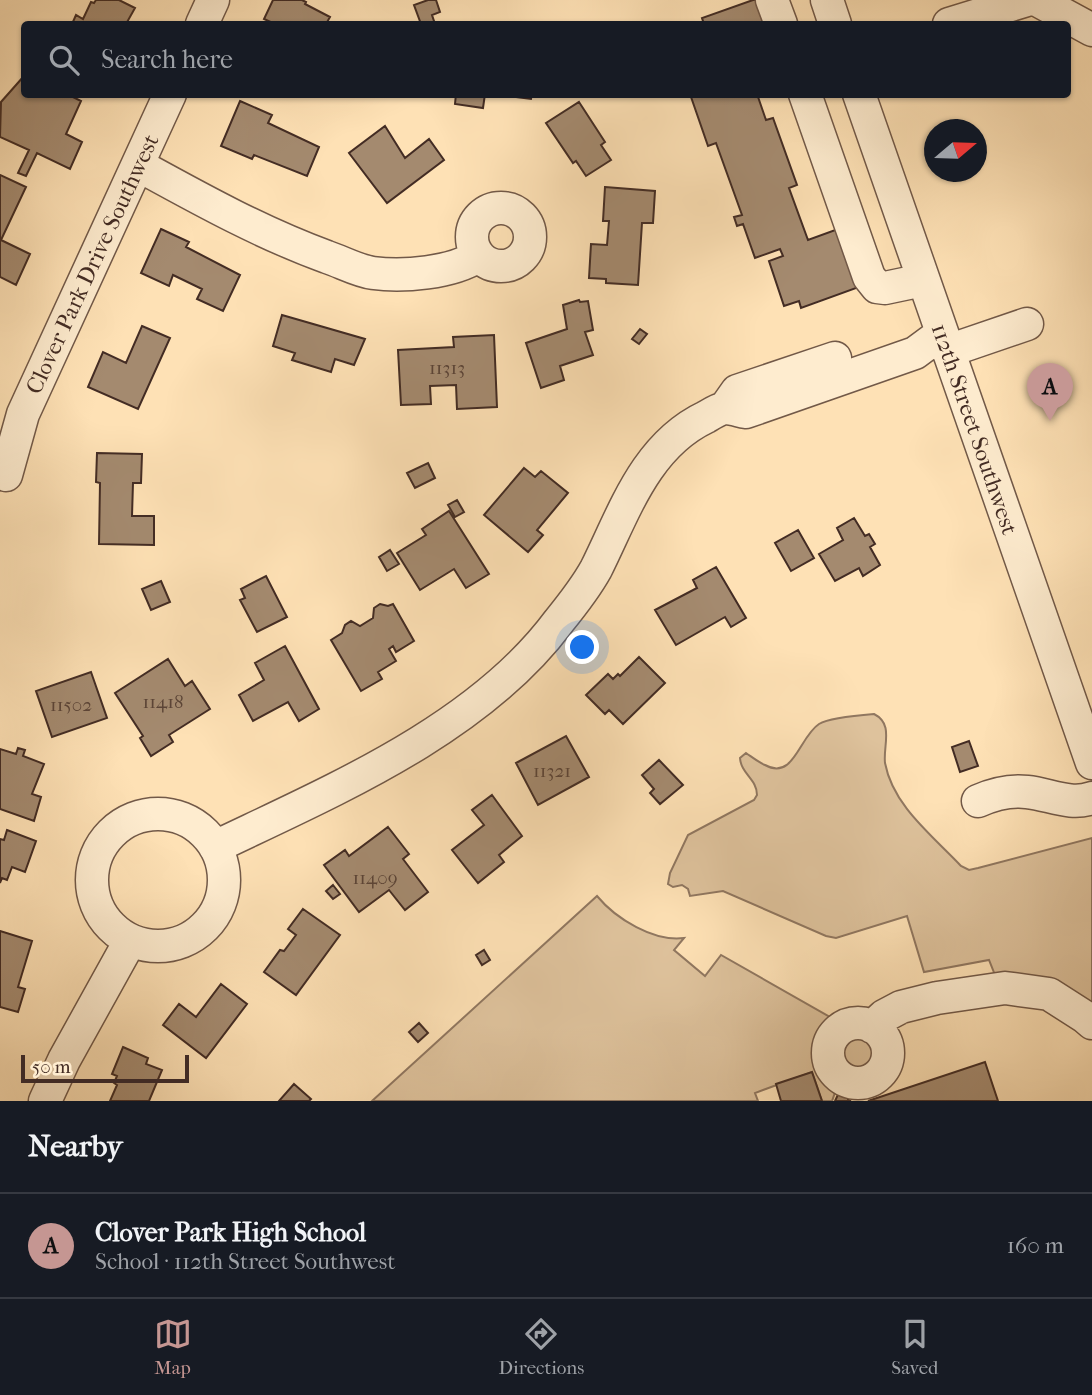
<!DOCTYPE html>
<meta charset="utf-8">
<style>
body{margin:0;font-family:"IM FELL French Canon",serif;background:#242831;color:#f1f3f6}
.compass{position:absolute;left:924px;top:119px;width:63px;height:63px;border-radius:50%;background:#171b24;box-shadow:0 2px 5px #0004;rotate:71deg}
.scale{position:absolute;left:21px;bottom:18px;width:168px;box-sizing:border-box;padding-left:7px;border:4px solid #432c24;border-top:0;font-size:19px;line-height:24px;white-space:nowrap;color:#432c24;-webkit-text-stroke:5px #feeccf;paint-order:stroke}
.you{position:absolute;left:583px;top:648px;width:24px;height:24px;margin:-18px;border:5px solid #fff;border-radius:50%;background:#1a73e8;box-shadow:0 0 0 10px #1a73e833}
.badge{display:grid;place-items:center;width:46px;height:46px;border-radius:50%;background:#c59692;color:#111;font-size:23px;font-weight:700}
.pin{position:absolute;translate:-50% -58px;filter:drop-shadow(0 2px 4px #0008)}
.pin::after{content:'';position:absolute;top:37px;width:24px;height:21px;background:inherit;clip-path:polygon(0 0,100% 0,50% 100%)}
.list{margin:0;padding:0;list-style:none}
h2{display:flex;justify-content:space-between;align-items:center;height:91px;margin:0;padding:0 28px;font-size:30px}
h2 small{font-size:23px;font-weight:400;color:#9ea1a6}
.list li{display:grid;grid-template-columns:46px 1fr auto;gap:21px;align-items:center;box-sizing:border-box;height:105px;padding:0 28px;border-top:2px solid #363941}
.list b{display:block;font-size:26px;white-space:nowrap}
.list p{margin:0;font-size:23px;white-space:nowrap;color:#9ea1a6}
.list em{font-size:23px;font-style:normal;color:#9ea1a6}
.icon{flex:none;width:38px;height:38px;fill:none;stroke:currentColor;stroke-width:2;stroke-linecap:round;stroke-linejoin:round}
.map{position:relative;flex:none;width:1092px;height:1101px;overflow:hidden}
.search{position:absolute;background:#171b24;box-shadow:0 2px 5px #0004;left:21px;right:21px;top:21px;height:77px;display:flex;align-items:center;gap:18px;box-sizing:border-box;padding:0 24px;border-radius:7px;color:#9ea1a6;font-size:26px}
.sheet{height:196px;background:#171b24}
nav{display:flex;justify-content:space-around;align-items:center;box-sizing:border-box;height:98px;border-top:2px solid #363941;background:#171b24;font-size:19px;color:#9ea1a6}
nav a{display:grid;justify-items:center;gap:4px}
nav .on{color:#c59692}
.map>svg:first-child{display:block}
</style>
<div class="map">
<svg width="1092" height="1101" viewBox="0 0 1092 1101">
<rect width="100%" height="100%" fill="#fee1b5"/>
<filter id="stains"><feTurbulence type="fractalNoise" baseFrequency=".00286" numOctaves="4"/><feColorMatrix values="0 0 0 0 .2 0 0 0 0 .09 0 0 0 0 .02 0 0 0 .5 -.17"/></filter>
<radialGradient id="worn" r=".72"><stop offset=".6" stop-color="#630" stop-opacity="0"/><stop offset="1" stop-color="#630" stop-opacity=".3"/></radialGradient>
<!-- green -->
<path fill="#dec29c" stroke="#907760" stroke-width="2" d="M 874,714 C 894,724 883,745 885,763 C 893,806 933,836 961,866 L 969,870 L 978,868 L 1092,838 L 1092,1011 L 995,975 L 989,960 L 924,972 L 907,916 L 836,938 L 826,936 L 723,891 L 690,896 L 688,889 L 682,885 L 673,887 L 668,884 L 670,873 L 688,835 L 754,800 L 757,795 C 757,779 741,774 740,758 L 746,753 C 752,757 758,762 765,765 C 794,781 799,737 819,724 C 829,718 861,715 874,714 Z
M 597,896 C 616,919 654,942 684,938 L 674,950 L 705,976 L 721,955 L 837,1021 C 827,1041 811,1069 838,1084 L 832,1101 L 822,1101 L 812,1072 L 755,1093 L 758,1101 L 372,1101 Z
M836 1054a22 22 0 1 1 44 0a22 22 0 1 1-44 0Z"/>
<!-- building -->
<path fill="#a48a6f" stroke="#432c24" stroke-width="2" d="M 96,0 L 119,0 L 135,8 L 126,24 L 72,24 L 76,15 L 83,19 L 91,2 L 94,3 Z
M 273,0 L 302,0 L 306,2 L 305,4 L 330,17 L 326,24 L 275,24 L 264,19 Z
M 428,0 L 436,0 L 440,12 L 432,15 L 435,24 L 421,24 L 414,5 Z
M 753,0 L 760,0 L 768,24 L 704,24 L 702,18 Z
M 24,76 L 24,94 L 67,94 L 81,101 L 66,134 L 82,142 L 70,169 L 37,153 L 26,176 L 18,173 L 29,150 L 0,137 L 1,102 Z
M 456,94 L 485,94 L 483,108 L 455,104 Z
M 494,94 L 532,94 L 531,99 Z
M 690,94 L 757,94 L 766,120 L 773,118 L 797,185 L 789,188 L 808,240 L 838,229 L 859,287 L 801,308 L 799,301 L 784,306 L 769,261 L 783,256 L 780,249 L 755,258 L 743,224 L 737,226 L 734,217 L 742,215 L 716,143 L 708,146 Z
M 240,101 L 272,115 L 268,123 L 319,147 L 307,176 L 254,155 L 252,159 L 221,146 Z
M 579,102 L 605,142 L 601,145 L 611,160 L 586,176 L 576,161 L 573,163 L 546,123 Z
M 385,126 L 405,158 L 429,139 L 444,160 L 387,203 L 349,153 Z
M 0,175 L 26,187 L 1,240 L 30,254 L 16,285 L 0,277 Z
M 605,187 L 655,191 L 653,223 L 642,223 L 638,285 L 606,283 L 606,279 L 589,278 L 591,244 L 607,245 L 609,221 L 603,221 Z
M 161,229 L 189,242 L 186,247 L 240,275 L 223,311 L 197,299 L 202,289 L 173,275 L 169,286 L 141,273 Z
M 579,300 L 580,302 L 588,301 L 593,330 L 585,332 L 593,355 L 560,366 L 564,380 L 541,388 L 526,343 L 567,329 L 563,305 Z
M 282,315 L 365,339 L 354,365 L 335,359 L 331,372 L 292,360 L 295,353 L 273,346 Z
M 142,326 L 170,338 L 138,409 L 88,387 L 103,352 L 126,363 Z
M 640,329 L 647,334 L 639,344 L 632,339 Z
M 494,335 L 497,407 L 457,409 L 456,385 L 430,386 L 431,404 L 401,405 L 398,350 L 454,347 L 453,337 Z
M 97,453 L 142,454 L 141,483 L 133,483 L 132,516 L 154,516 L 154,545 L 99,544 L 100,483 L 96,482 Z
M 428,463 L 435,478 L 415,488 L 407,473 Z
M 524,468 L 535,477 L 541,471 L 568,493 L 537,530 L 543,535 L 528,552 L 484,515 Z
M 457,500 L 464,512 L 455,517 L 448,505 Z
M 449,511 L 489,574 L 466,588 L 454,569 L 420,590 L 397,553 L 426,535 L 422,529 Z
M 854,518 L 865,536 L 869,534 L 875,544 L 870,547 L 880,565 L 863,576 L 859,568 L 835,581 L 819,554 L 843,540 L 837,528 Z
M 798,530 L 814,558 L 791,571 L 775,543 Z
M 390,550 L 399,564 L 387,571 L 379,557 Z
M 716,567 L 746,618 L 731,627 L 725,617 L 676,645 L 655,610 L 697,588 L 693,580 Z
M 266,576 L 287,617 L 257,632 L 240,600 L 245,598 L 241,589 Z
M 161,581 L 170,602 L 151,610 L 142,589 Z
M 380,604 L 388,606 L 393,604 L 414,641 L 396,652 L 393,646 L 389,649 L 396,661 L 378,672 L 382,679 L 361,691 L 331,640 L 342,633 L 345,625 L 351,621 L 360,626 L 373,618 L 374,608 Z
M 285,646 L 319,709 L 299,721 L 288,702 L 253,721 L 239,695 L 264,680 L 255,663 Z
M 639,657 L 665,683 L 623,724 L 609,710 L 605,714 L 586,695 L 608,674 L 613,679 L 618,674 L 620,676 Z
M 168,659 L 185,686 L 192,681 L 210,709 L 169,735 L 173,742 L 151,756 L 140,738 L 143,736 L 115,693 Z
M 91,672 L 107,718 L 52,737 L 36,691 Z
M 566,736 L 589,777 L 538,805 L 516,763 Z
M 969,741 L 978,766 L 960,772 L 952,747 Z
M 18,748 L 25,750 L 23,756 L 44,764 L 32,794 L 41,797 L 34,821 L 0,809 L 0,749 L 16,754 Z
M 659,760 L 683,785 L 660,804 L 650,793 L 654,789 L 642,775 Z
M 492,795 L 522,836 L 499,855 L 504,862 L 478,883 L 452,850 L 484,825 L 472,810 Z
M 388,827 L 409,854 L 403,859 L 428,892 L 405,910 L 389,890 L 359,912 L 324,865 L 345,850 L 349,856 Z
M 7,830 L 36,841 L 25,872 L 12,867 L 7,880 L 2,878 L 0,883 L 0,839 L 4,840 Z
M 333,885 L 340,894 L 333,899 L 326,891 Z
M 303,909 L 340,935 L 296,995 L 264,972 L 280,950 L 284,951 L 296,935 L 288,929 Z
M 0,931 L 32,941 L 18,987 L 25,989 L 18,1012 L 0,1007 Z
M 484,950 L 490,960 L 482,965 L 476,955 Z
M 221,984 L 247,1004 L 206,1058 L 163,1025 L 179,1004 L 196,1017 Z
M 419,1023 L 428,1033 L 418,1042 L 409,1032 Z
M 123,1047 L 148,1058 L 146,1064 L 162,1070 L 149,1101 L 110,1101 L 117,1085 L 114,1083 L 117,1076 L 112,1074 Z
M 985,1062 L 998,1101 L 868,1101 Z
M 812,1072 L 822,1101 L 781,1101 L 776,1084 Z
M 294,1084 L 311,1099 L 309,1101 L 279,1101 Z
M 842,1086 L 852,1090 L 848,1100 L 851,1101 L 835,1101 Z"/>
<g fill="none" stroke-linecap="round" stroke-linejoin="round">
<defs>
<path id="minor" d="M 772,0 L 781,24
M 827,0 L 835,24
M 1037,0 L 1092,30
M 202,24 L 213,0
M 949,24 L 1027,0
M 805,94 L 869,277 L 877,287 L 885,288 L 923,280
M 859,94 L 1092,763
M 138,165 C 200,199 261,233 327,257 C 342,262 358,271 373,273 C 403,277 452,273 478,256
M472 237a29 29 0 1 1 58 0a29 29 0 1 1-58 0Z
M 948,351 L 1027,324
M 725,408 L 737,391 L 835,358
M 6,475 L 23,414 L 170,94
M 978,801 C 994,794 1009,790 1027,792 C 1049,794 1070,806 1092,798
M92 880a66 66 0 1 1 132 0a66 66 0 1 1-132 0Z
M 215,847 C 334,790 479,729 559,621 C 572,605 586,587 596,569 C 624,513 645,446 706,417 C 711,414 719,409 725,408 C 731,408 740,411 746,412 L 915,353 L 942,333
M828 1053a30 30 0 1 1 60 0a30 30 0 1 1-60 0Z
M 872,1027 L 884,1016 L 901,1007 L 937,998 L 1005,988 L 1049,994 L 1085,1017 L 1092,1023
M 45,1101 L 64,1060 L 130,941"/>
</defs>
<!-- minor casing -->
<use href="#minor" stroke="#725948" stroke-width="35"/>
<!-- minor -->
<use href="#minor" stroke="#feeccf" stroke-width="32"/>
</g>
<g text-anchor="middle" stroke-width="7" stroke-linejoin="round" paint-order="stroke">
<!-- number labels -->
<g font-size="19" fill="#5b4437">
<text x="447" y="374">11313</text>
<text x="163" y="708">11418</text>
<text x="71" y="711">11502</text>
<text x="552" y="777">11321</text>
<text x="375" y="884">11409</text>
</g>
<!-- street labels -->
<g font-size="23" fill="#432c24" stroke="#feeccf">
<text transform="translate(92 264) rotate(-65)" y="8">Clover Park Drive Southwest</text>
<text transform="translate(975 429) rotate(71)" y="8">112th Street Southwest</text>
</g>
</g>
<rect width="100%" height="100%" filter="url(#stains)"/>
<rect width="100%" height="100%" fill="url(#worn)"/>
</svg>
<svg class="compass" viewBox="-18 -18 36 36"><path d="M0-13l5 13h-10z" fill="#e53935"/><path d="M0 13l5-13h-10z" fill="#9ea1a6"/></svg>
<div class="scale">50 m</div>
<div class="you"></div>
<div class="pin badge" style="left:1050px;top:421px">A</div>
<div class="search"><svg class="icon" aria-label="search" viewBox="0 0 24 24"><circle cx="10" cy="10" r="6"/><path d="M15 15l6 6"/></svg>Search here</div>
</div>
<section class="sheet">
<h2>Nearby<small></small></h2>
<ul class="list">
<li><span class="badge">A</span><div><b>Clover Park High School</b><p>School · 112th Street Southwest</p></div><em>160 m</em></li>
</ul>
</section>
<nav>
<a class="on"><svg class="icon" aria-label="map" viewBox="0 0 24 24"><path d="M3 6l6-2 6 2 6-2v14l-6 2-6-2-6 2zM9 4v14M15 6v14"/></svg>Map</a>
<a><svg class="icon" aria-label="directions" viewBox="0 0 24 24"><path d="M12 3l9 9-9 9-9-9zM9 14v-3h6M13 9l2 2-2 2"/></svg>Directions</a>
<a><svg class="icon" aria-label="saved" viewBox="0 0 24 24"><path d="M7 4h10v16l-5-4-5 4z"/></svg>Saved</a>
</nav>
